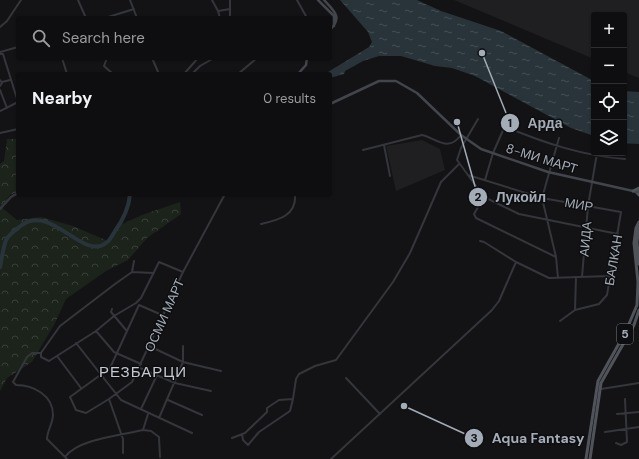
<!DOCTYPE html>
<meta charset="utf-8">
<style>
body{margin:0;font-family:"DM Sans",sans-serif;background:#1c1c1e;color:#f1f3f6}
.controls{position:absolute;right:12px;top:12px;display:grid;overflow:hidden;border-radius:4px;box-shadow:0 1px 3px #0004}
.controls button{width:36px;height:36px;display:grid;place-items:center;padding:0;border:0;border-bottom:1px solid #2e2e30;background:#0e0e10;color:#f1f3f6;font:20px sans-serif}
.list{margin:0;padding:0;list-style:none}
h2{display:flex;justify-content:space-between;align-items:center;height:52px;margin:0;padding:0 16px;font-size:17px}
h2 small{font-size:13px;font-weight:400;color:#9b9c9f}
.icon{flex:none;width:22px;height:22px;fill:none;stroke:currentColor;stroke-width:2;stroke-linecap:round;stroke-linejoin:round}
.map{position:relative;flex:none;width:639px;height:459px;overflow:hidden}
.search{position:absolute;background:#0e0e10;box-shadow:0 1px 3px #0004;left:16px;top:16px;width:316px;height:44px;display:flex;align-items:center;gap:10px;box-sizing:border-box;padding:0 14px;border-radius:4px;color:#9b9c9f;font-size:15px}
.panel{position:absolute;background:#0e0e10;box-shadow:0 1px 3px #0004;left:16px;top:72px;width:316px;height:124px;border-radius:4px}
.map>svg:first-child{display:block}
</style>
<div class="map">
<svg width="639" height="459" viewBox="0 0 639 459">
<defs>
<pattern id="forest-crowns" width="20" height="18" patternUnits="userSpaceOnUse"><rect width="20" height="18" fill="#1b231b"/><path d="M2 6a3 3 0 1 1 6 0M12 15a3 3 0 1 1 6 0" fill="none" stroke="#39403a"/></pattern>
<pattern id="water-ripples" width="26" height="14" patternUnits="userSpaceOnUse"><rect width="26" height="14" fill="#28343a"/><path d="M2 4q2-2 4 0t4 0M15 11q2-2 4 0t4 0" fill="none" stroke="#444f54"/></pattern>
</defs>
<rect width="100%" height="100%" fill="#131315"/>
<!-- built -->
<path fill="#1f1f22" d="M 454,0 L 639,0 L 639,78 L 624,72 L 624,15 L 594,15 L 594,59 Z
M 422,140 L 440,149 L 445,170 L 396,191 L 386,146 Z"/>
<!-- forest -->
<path fill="url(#forest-crowns)" d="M 7,139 L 18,139 L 18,192 L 10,195 L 1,207 L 17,220 L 41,217 L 73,226 L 108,241 L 120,225 L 142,215 L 180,202 L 181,214 L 147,238 L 128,260 L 106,271 L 66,299 L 54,325 L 32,362 L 7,378 L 0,391 L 0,164 L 4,161 Z"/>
<!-- water -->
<path fill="url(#water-ripples)" d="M 340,0 L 417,0 L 441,11 L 501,31 L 594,81 L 594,136 L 571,128 L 475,76 L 452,68 L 435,66 L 401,56 L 379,56 L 363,61 L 345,71 L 344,74 L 330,78 L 330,74 L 327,74 L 328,72 L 369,47 L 372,42 L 368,32 Z
M 624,91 L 639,92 L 639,144 L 624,143 Z"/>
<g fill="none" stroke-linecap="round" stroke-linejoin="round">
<!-- river -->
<path stroke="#28343a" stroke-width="4" d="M 0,267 C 2,258 3,248 6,240 C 9,234 17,229 22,225 C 52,204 83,261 106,243 C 110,241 113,234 115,231 C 123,220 129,207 130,194"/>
<!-- minor -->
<path stroke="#34363b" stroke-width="2" d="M 78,0 L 86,18
M 130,0 L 137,18
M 212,0 L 218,11 L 220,18
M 297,0 L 307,18
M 218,11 L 230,9
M 105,18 L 134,9
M 230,18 L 230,0
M 0,27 L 7,21 L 21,0
M 0,52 L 18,47
M 0,54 L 3,54 L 18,102 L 0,111
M 62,58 L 67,74
M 107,58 L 104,66 L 113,74
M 152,58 L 159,74
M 280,59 L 282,58
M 184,74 L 198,58
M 192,74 L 200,66 L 214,58
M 238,74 L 257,58
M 0,80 L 2,83 L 0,86
M 2,82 L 10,80
M 0,90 L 7,108
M 478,119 L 461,148 L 457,160 L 484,197 L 519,214 L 618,234
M 0,133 L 18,129
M 384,145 L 390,176
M 363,150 L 422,135 C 436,138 448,153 461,135
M 468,175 L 542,198 L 621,212 L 607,295 L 599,304 L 575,310
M 485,180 L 493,153 L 504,128 L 506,127 C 545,143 583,156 625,159
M 484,197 L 474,214 L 476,218 L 556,257
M 261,224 C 278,220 297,216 295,194
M 480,241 L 484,242 L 516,262 L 549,278 L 610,276
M 132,272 L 134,261
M 582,277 L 588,206 L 597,153
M 558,278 L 556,257 L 542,198 L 559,138
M 139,305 L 162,315
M 112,309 L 111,312 L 126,330
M 560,321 L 575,310 L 576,277
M 96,331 L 114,352 L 141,364
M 76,343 L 121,400 L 192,433
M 149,346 L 183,362 L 221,371
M 41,353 L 41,357 L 49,361 L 96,331 L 114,316 L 136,303 L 141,298 L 159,262 L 183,272
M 57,356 L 81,388
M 140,368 L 175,383 L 211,391
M 346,378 L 380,414
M 601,389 L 639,383
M 109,399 L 86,413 L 76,410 L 70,397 L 110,368 L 139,305
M 168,400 L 202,415
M 141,409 L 157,375
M 617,414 L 639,412
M 159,418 L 183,362 L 183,346
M 143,430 L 148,414
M 605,432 L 639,427
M 242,434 L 243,440 L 248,445 L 259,432 L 290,411 L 293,399
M 232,438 L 245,433 L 267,412 L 267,408 L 279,400 L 293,399 L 296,379 L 299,374 L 315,366 L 336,360 L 393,282 L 410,253 L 441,182 L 459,164
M 616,443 L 621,445 L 627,442 L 625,399
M 123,453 L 123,439 L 109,399 L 132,382 L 183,272 L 225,194
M 65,457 C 78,439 122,435 143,430 L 151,431 L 159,437 L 160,457
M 67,459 L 47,439 C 47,431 53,423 53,415 C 53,395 33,385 16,385 L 13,382 L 27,357 L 32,353 L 41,353 L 43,350 L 60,326 L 115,284 L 132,272 L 154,273
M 331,459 L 492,310 L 499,301 L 516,262"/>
<!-- tertiary -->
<path stroke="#34363b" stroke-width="2.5" d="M 0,209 L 11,197 L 18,193"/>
<!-- secondary -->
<path stroke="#42454b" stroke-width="2.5" d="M 318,0 L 334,16 L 334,26
M 324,0 C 334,11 343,17 330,30
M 298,74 L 306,65 L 307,58
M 330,104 L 379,81 L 396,81 L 417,93 L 461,135 L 481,149 L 548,172 L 633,191 L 639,194
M 633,191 L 639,191"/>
<!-- primary -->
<path stroke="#50535a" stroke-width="3" d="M 633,191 L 639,188
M 638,194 L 639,195
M 639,224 L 637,242 L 639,264
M 586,459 L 598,381 L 626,331 L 637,305 L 638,282 L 634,243 L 636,228 L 639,222
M 590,459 L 601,383 L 634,325 L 639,310"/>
</g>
<g text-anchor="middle" stroke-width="3" stroke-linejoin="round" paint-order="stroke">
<!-- shield labels -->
<rect fill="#0e0e10" stroke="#767d85" stroke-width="1" x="617" y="324" width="16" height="20" rx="3"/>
<g font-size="12" font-weight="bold" fill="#a3acb7">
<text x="625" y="338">5</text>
</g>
<!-- street labels -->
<g font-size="13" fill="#a3acb7" stroke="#0e0e10">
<text transform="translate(542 158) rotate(17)" y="5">8-МИ МАРТ</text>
<text transform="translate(579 204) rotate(10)" y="5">МИР</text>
<text transform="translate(585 239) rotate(-85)" y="5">АИДА</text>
<text transform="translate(613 260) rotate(-80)" y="5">БАЛКАН</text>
<text transform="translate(164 315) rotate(-66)" y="5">ОСМИ МАРТ</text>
</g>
<!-- quarter labels -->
<g font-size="15" letter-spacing="1" fill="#c5cad2" stroke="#0e0e10">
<text x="143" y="377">РЕЗБАРЦИ</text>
</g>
</g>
<!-- callouts -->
<path fill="none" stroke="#a3acb7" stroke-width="1.5" d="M482 53L510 123M457 122L478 197M404 406L474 438"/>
<g fill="#a3acb7" stroke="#0e0e10" stroke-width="1.5">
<circle cx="482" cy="53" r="4"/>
<circle cx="457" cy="122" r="4"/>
<circle cx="404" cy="406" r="4"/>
<circle cx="510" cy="123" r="10"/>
<circle cx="478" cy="197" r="10"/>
<circle cx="474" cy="438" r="10"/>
</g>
<g font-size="12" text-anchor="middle" font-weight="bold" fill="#111">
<text x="510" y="127">1</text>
<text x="478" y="201">2</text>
<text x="474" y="442">3</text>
</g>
<g font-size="14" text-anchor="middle" font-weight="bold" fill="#a3acb7" stroke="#0e0e10" stroke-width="3" stroke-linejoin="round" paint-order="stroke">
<text x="545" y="128">Арда</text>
<text x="521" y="202">Лукойл</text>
<text x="538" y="443">Aqua Fantasy</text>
</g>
</svg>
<div class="controls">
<button>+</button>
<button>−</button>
<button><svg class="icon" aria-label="locate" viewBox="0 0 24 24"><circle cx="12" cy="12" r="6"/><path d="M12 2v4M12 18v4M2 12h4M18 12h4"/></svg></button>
<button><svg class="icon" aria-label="layers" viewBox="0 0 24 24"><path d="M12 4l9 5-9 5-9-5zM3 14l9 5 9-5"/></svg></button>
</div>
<div class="search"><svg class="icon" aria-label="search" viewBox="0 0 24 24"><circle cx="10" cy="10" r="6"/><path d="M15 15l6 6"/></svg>Search here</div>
<section class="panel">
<h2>Nearby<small>0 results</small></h2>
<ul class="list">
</ul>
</section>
</div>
